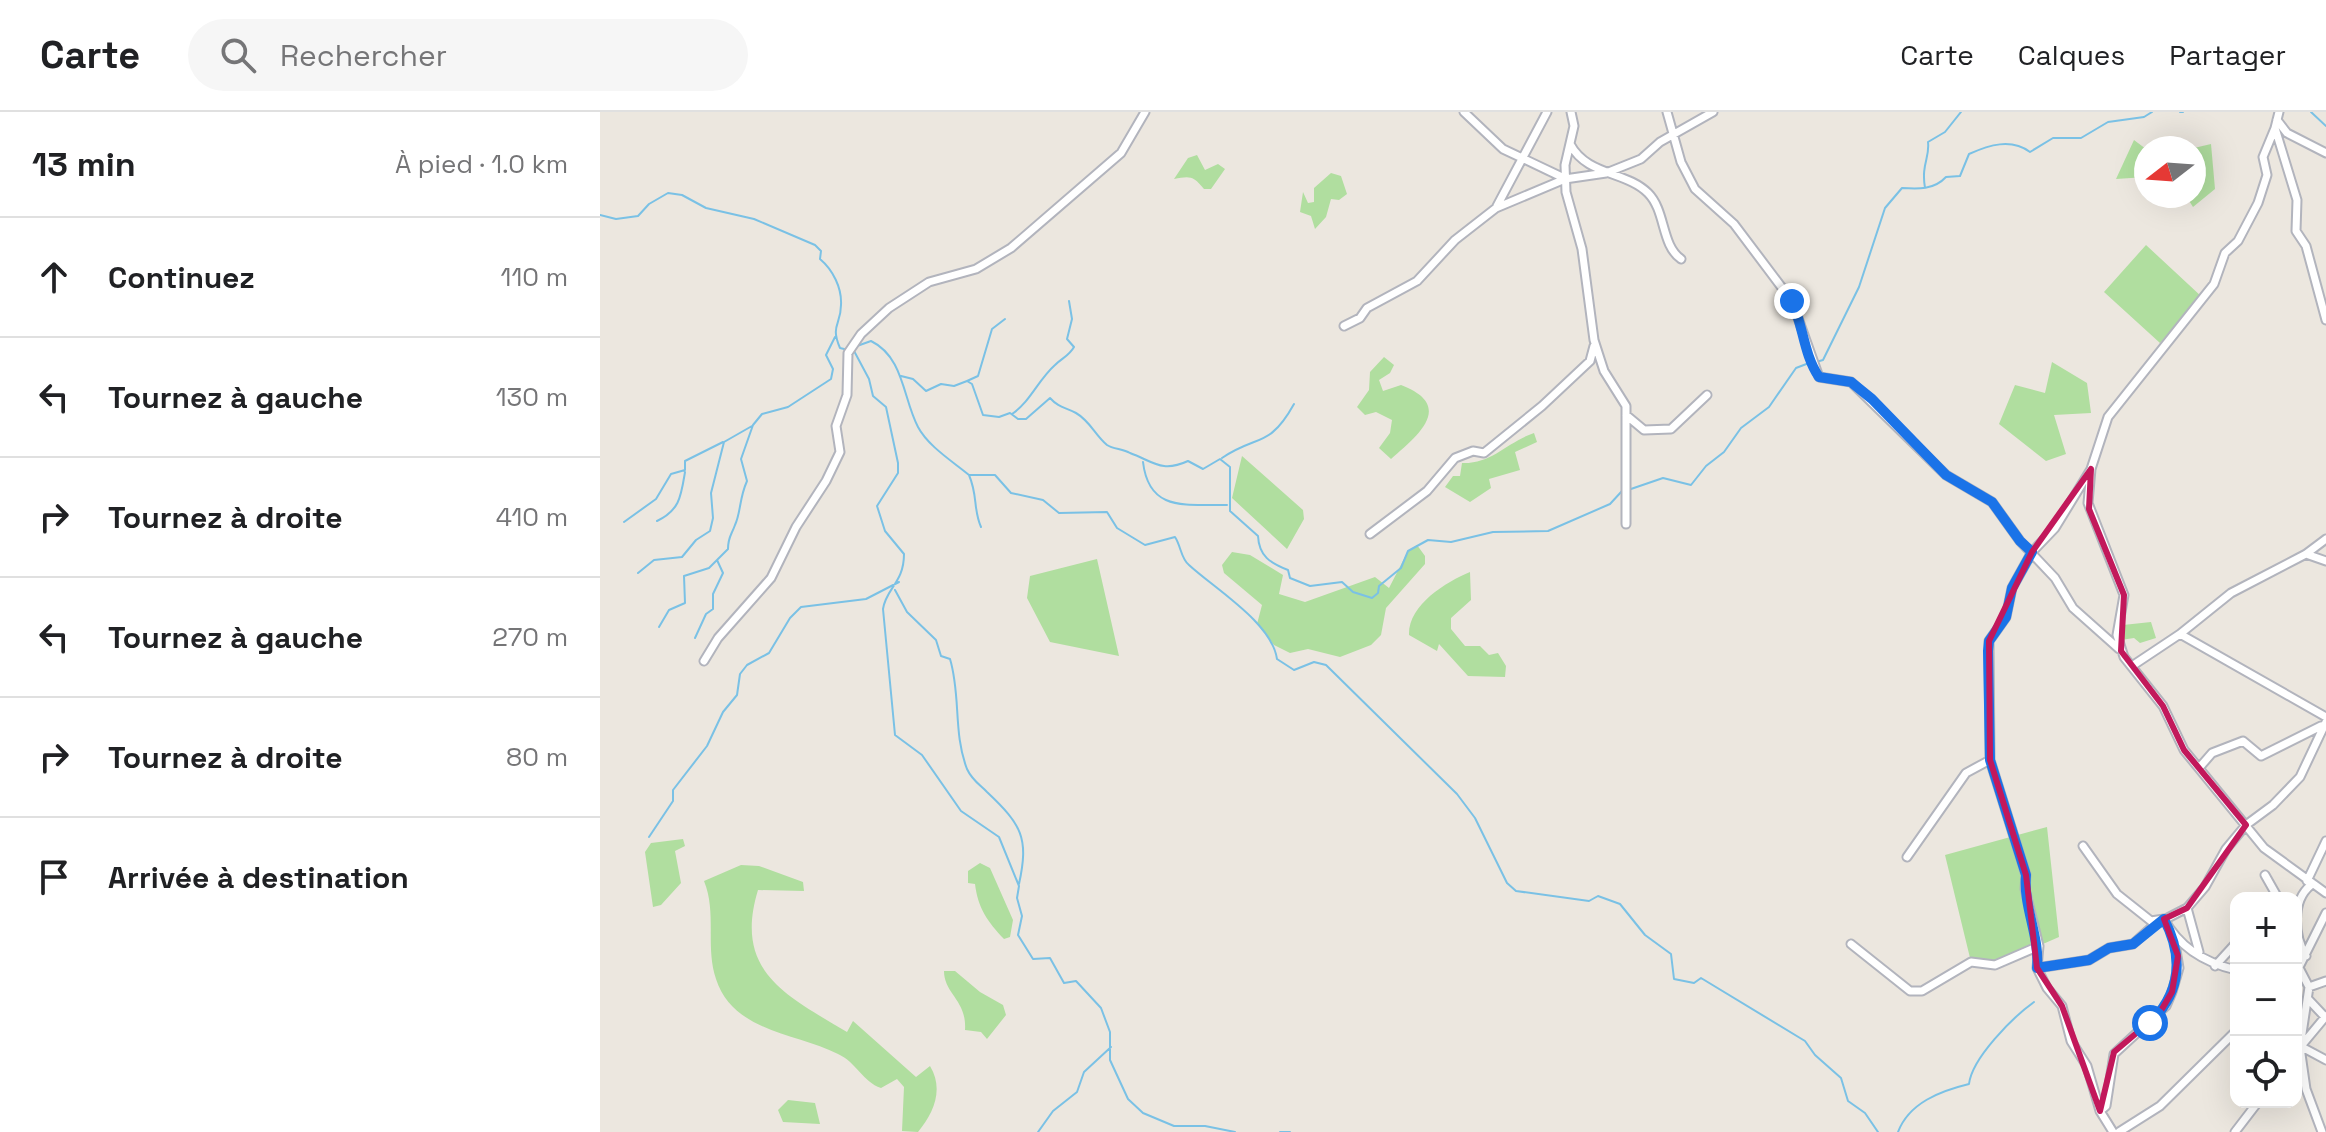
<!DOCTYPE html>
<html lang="fr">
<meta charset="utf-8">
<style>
body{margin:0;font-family:"Space Grotesk",sans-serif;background:#f6f6f6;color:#202124}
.controls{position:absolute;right:24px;bottom:24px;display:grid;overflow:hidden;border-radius:16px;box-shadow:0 8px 32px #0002}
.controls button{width:72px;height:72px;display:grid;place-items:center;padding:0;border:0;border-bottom:2px solid #e0e0e0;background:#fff;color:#202124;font:40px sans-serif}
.compass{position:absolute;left:1534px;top:24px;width:72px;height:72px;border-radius:50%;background:#fff;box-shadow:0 8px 32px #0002;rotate:253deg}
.stop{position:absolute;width:24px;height:24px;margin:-18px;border:6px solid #1a73e8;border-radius:50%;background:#fff}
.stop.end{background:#1a73e8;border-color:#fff;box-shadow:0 2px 8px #0008}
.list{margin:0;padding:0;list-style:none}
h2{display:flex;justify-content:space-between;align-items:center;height:104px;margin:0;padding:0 32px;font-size:34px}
h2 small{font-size:26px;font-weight:400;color:#757577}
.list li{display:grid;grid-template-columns:52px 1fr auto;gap:24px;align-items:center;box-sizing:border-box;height:120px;padding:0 32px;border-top:2px solid #e0e0e0}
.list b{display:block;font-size:30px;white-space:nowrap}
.list em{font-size:26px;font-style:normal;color:#757577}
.icon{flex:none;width:44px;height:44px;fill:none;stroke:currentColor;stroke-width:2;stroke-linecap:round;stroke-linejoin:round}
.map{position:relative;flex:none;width:1726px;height:1020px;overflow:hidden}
header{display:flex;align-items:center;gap:48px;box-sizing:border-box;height:112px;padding:0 40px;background:#fff;border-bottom:2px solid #e0e0e0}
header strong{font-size:38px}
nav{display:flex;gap:44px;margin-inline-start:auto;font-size:28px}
.search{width:560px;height:72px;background:#f6f6f6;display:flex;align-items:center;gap:20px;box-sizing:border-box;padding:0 28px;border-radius:44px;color:#757577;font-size:30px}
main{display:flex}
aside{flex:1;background:#fff}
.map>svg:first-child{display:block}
</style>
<header>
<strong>Carte</strong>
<div class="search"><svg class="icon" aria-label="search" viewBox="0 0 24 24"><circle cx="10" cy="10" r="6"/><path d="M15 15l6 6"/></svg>Rechercher</div>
<nav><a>Carte</a><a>Calques</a><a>Partager</a></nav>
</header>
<main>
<aside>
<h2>13 min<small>À pied · 1.0 km</small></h2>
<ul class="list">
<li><svg class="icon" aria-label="ahead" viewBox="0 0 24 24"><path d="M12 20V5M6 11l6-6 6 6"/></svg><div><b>Continuez</b></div><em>110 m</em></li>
<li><svg class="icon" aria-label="left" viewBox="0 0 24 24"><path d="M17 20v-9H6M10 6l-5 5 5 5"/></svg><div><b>Tournez à gauche</b></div><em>130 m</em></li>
<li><svg class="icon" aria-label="right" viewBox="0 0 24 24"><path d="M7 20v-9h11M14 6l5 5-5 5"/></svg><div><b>Tournez à droite</b></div><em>410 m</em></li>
<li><svg class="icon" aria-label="left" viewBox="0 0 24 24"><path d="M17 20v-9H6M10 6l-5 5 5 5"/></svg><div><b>Tournez à gauche</b></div><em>270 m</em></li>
<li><svg class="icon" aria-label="right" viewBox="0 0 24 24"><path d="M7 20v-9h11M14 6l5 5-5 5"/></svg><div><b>Tournez à droite</b></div><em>80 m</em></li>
<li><svg class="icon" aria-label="arrive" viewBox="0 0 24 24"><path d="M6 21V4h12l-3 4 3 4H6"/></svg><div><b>Arrivée à destination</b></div></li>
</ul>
</aside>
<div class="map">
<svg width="1726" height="1020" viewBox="0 0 1726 1020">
<rect width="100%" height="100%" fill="#ece7df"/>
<!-- green -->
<path fill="#b0de9f" d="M 1534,28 L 1546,37 L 1546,65 L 1516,67 Z
M 1611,32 L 1615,77 L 1593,95 L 1586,84 L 1594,84 L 1594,36 Z
M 597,43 L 605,58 L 618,52 L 625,57 L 611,77 L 604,77 C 593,63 589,64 574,67 L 588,46 Z
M 731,61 L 741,64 L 747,82 L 739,88 L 731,87 L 726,105 L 715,117 L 711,104 L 700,100 L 703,80 L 708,91 L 714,90 L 714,76 Z
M 1546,133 L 1602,185 L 1560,231 L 1504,180 Z
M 784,245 L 794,253 L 790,261 L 779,268 L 783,279 L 801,273 C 856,294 817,324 791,347 L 779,336 L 790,321 L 792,308 L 776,300 L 765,303 L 757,295 L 769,278 L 770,260 Z
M 1452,250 L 1487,271 L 1491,301 L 1454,303 L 1466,342 L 1446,349 L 1399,312 L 1415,273 L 1445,281 Z
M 934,321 L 937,330 L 915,340 L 920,358 L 889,367 L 891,376 L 870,390 L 845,375 L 853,364 L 860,364 L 862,351 C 892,352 907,330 934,321 Z
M 642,344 L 703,398 L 704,407 L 687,437 L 632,386 Z
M 817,433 L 825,444 L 825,452 L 786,496 L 781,523 L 771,533 L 740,545 L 708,537 L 690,541 L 674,533 L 657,512 L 662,493 L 624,461 L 622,453 L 632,440 L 650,443 L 683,463 L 679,482 L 705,490 L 775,465 L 789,476 L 808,439 Z
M 497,447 L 519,544 L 450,530 L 427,486 L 430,464 Z
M 870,460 L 871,488 L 851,506 L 851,517 L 865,534 L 880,534 L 889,543 L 898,541 L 906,554 L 905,565 L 868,564 L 839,532 L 837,539 L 809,523 C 808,493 846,470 870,460 Z
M 1551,510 L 1556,526 L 1540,531 L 1534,526 L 1521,528 L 1523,513 Z
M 1447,715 L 1459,825 L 1395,853 L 1371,850 L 1345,743 Z
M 83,727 L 85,734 L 75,739 L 81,771 L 61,793 L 53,795 L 45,740 L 51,731 Z
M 380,751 L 390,756 L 413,808 L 410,825 L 404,827 C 387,809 378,796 375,772 L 368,771 L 368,759 Z
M 141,753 L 159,754 L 203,770 L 204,779 L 158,778 C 133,860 187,884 247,920 L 253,909 L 316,965 L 330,954 C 344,977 334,1001 318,1020 L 302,1019 L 304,975 L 297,967 L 281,976 C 263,970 256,950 238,942 C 196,921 133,920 116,867 C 105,834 117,801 104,769 Z
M 344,859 L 355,859 L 380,880 L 403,893 L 406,903 L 387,927 L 381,920 L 365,918 C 367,888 344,882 344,859 Z
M 188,988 L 215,991 L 220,1012 L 183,1010 L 178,998 Z"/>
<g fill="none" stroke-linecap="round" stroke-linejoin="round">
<!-- stream -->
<path stroke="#7ac1e5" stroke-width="2" d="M 1580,0 L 1583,0
M 1711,0 L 1726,14
M 1325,76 C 1321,52 1330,46 1328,30 L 1345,20 L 1361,0
M 0,103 L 16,107 L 38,104 L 49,92 L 68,81 L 82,83 L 106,96 L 154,107 L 215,133 L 221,139 L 220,147 C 233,158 242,176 241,193 C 241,213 230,213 240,236 L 248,238
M 257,234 L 271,229 C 304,245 303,287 318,315 C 328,334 352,349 369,363 L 395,363 L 411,381 L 443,388 L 459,401 L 507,400 L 517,416 L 545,433 L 575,425 C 581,434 581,447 589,453 C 615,477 672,511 677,547 L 694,558 L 714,550 L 726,553 L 857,682 L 875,706 L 907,771 L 916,779 L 989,789 L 998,784 L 1020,792 L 1045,823 L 1071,842 L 1074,867 L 1094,871 L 1101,866 L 1205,929 L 1215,943 L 1241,966 L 1248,989 L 1265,1001 L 1278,1020
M 253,237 L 269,267 L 273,284 L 286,295 L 298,351 L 298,361 L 277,394 L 285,419 L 304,442 C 304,471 286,476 283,497 L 295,623 L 322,643 L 361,699 L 399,725 L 419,774 L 417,786 L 422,804 L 418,823 L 433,847 L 450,846 L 464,871 L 476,869 L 501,896 L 510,920 L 510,948 L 528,987 L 543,1001 L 574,1014 L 605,1014 L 635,1020
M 1216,250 L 1223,248 L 1259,175 L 1285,96 L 1302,76 C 1318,77 1334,78 1346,65 L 1360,64 L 1369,42 C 1389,33 1411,26 1430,40 L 1453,26 L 1481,26 L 1508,10 L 1544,5 L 1552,0
M 301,264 L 313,267 L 326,279 L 341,272 L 354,274 L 367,269 L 372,272 L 383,303 L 399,305 L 410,301 L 418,307 L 426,307 L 450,286 C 459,296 465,295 476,301 C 490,309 495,323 507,333 C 513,337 523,337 530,341 C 554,350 562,361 588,349 L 603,357 L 620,347 L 630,355 L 630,399 L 658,424 C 659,444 670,451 688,458 L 690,466 L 710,474 L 742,470 L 753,480 L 772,486 L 778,481 L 779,474 L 801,456 L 808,439 L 828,428 L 851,430 L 893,420 L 948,419 L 1010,392 L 1022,379
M 367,269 L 378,264 L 392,217 L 405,207
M 412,302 C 431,289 438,268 455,253 C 462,246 469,244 474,235 L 467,227 L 472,207 L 469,189
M 622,346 C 657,322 669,337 694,292
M 543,350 C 549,401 587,392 627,393
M 369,363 C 378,384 373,397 381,415
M 1028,378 L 1063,366 L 1091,373 L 1106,354 L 1124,340 L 1141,316 L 1169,295 L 1196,256 L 1209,251
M 57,409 C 80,398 81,384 85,360
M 24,410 L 56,387 L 71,362 L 85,358 L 85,349 L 123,330
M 38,461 L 54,448 L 82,445 L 96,428 L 110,419 L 113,406 L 111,381 L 124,330 L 152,314
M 295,478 L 307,500 L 336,528 L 341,544 L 350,547 C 361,583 353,621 367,657 C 372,668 379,672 387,680 C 422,713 429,726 419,772
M 59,515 L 69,498 L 85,491 L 84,464 L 109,456 L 117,448
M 95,526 L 106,502 L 113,497 L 113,482 L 123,461 L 117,448 L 128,437 C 128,425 131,424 135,413 C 141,400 139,387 147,369 L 141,347 L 153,313 L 162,302 L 188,295 L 231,267 L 233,257 L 226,243 L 235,225
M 49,725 L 73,689 L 73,678 L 107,634 L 123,600 L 137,583 L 140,562 L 147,553 L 169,541 L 190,506 L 201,495 L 266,487 L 299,470
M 438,1020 L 453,999 L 477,980 L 484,960 L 511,935
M 680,1020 L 690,1020
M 1298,1020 C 1309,991 1340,979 1369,972 C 1372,946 1413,905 1434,890"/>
<defs>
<path id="minor" d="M 864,0 L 903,37 L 964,66
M 971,0 L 974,14 L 965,53 L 966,80 L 982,137 L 994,228 L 1004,259 L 1026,294 L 1026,412
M 1067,0 L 1081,50 L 1095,77 L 1134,112 L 1192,189 L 1219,265 L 1251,270 L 1346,363 L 1392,390 L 1420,429 L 1455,466 L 1473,496 L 1519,537
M 1679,0 L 1675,16 L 1697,88 L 1696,119 L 1706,134 L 1726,208
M 1677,8 L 1687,21 L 1726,41
M 1675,16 L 1663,45 L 1667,63 L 1658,91 L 1638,129 L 1625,141 L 1614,172 L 1508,305 L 1491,357 L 1488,391 L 1524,483 L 1517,523 L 1524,545 L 1563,594 L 1584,638 L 1664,736 L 1726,781
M 970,32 C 987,64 1026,59 1048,81 C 1066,99 1061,133 1081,147
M 897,94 L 947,0
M 744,214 L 760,206 L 767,196 L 817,169 L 855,128 L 896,96 L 965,67 L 1006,61 L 1041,47 L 1060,30 L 1113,0
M 1026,303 L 1044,318 L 1071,317 L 1107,283
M 1491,357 L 1455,416 L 1432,440 L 1412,476 L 1406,505 L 1389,529 L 1390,648 L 1426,763 L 1425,777 L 1439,834 L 1437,856 L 1447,876 L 1462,894 L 1471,929 L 1487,954 L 1500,999 L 1513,1020
M 770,422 L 827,379 L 855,346 L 873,339 L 884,341 L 942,294 L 990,249 L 994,234
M 1706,442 L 1726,449
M 1580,522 L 1631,481 L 1706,442 L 1726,427
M 104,549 L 118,526 L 171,466 L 196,415 L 226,369 L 240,340 L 236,314 L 247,283 L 248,241 L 261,222 L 289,196 L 329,170 L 376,157 L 411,136 L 521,41 L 545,0
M 1532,554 L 1580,522 L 1726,605
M 1599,656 L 1612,641 L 1643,629 L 1661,644 L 1721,614
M 1483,734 L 1517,782 L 1551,809 L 1564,807 C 1579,835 1606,851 1636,858
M 1307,745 L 1366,661 L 1390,648
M 1665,763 L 1678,786
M 1707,769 L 1726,729
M 1587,796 L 1599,840
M 1251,832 L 1310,879 L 1322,879 L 1371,850 L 1395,853 L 1439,834
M 1706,844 C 1694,824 1691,789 1711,773
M 1696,850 L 1709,875 L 1700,935 L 1706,977 L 1722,1020
M 1615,854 L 1636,831
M 1437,856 L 1489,848 L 1509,836 L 1533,832 L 1554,813 L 1587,796 L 1605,775 L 1626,737 L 1646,713 L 1673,693 L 1700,665 L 1726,610
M 1698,857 L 1726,801
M 1709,875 L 1726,869
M 1708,887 L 1726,906
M 1700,934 L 1726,948
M 1696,940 L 1726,904
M 1500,999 L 1506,994 L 1514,942 L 1566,894 L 1572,880 L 1579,856 L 1574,826
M 1519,1020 L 1560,994 L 1636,919
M 1635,1020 L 1658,990"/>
</defs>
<!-- minor casing -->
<use href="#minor" stroke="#b2b4bd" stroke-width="11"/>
<!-- minor -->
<use href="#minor" stroke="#fff" stroke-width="7"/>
</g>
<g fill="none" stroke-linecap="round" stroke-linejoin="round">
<!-- route -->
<path stroke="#1a73e8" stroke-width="10" d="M 1192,189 C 1203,213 1204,244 1219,265 L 1251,270 L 1272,287 L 1346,363 L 1392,390 L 1420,429 L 1432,440 L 1412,476 L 1406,505 L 1389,529 L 1388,539 L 1390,648 L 1426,763 C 1423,795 1440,824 1437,856 L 1489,848 L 1509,836 L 1533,832 L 1564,807 C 1584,845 1581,880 1550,911"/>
</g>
<!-- marked area -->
<path fill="none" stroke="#c2185b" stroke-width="6" stroke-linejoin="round" d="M 1491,357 L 1489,397 L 1524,483 L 1521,539 L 1563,594 L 1584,638 L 1646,713 L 1587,796 L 1564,807 L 1578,844 L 1572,880 L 1559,902 L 1514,940 L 1500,999 L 1462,894 L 1437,856 L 1426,763 L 1390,648 L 1389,529 L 1432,440 Z"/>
</svg>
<div class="controls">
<button>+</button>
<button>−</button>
<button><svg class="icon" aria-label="locate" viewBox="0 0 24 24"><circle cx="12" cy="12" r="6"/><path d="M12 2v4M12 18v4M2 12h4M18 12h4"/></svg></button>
</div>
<svg class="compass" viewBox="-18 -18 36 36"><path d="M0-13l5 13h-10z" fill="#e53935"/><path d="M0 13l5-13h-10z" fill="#757577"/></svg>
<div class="stop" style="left:1550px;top:911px"></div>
<div class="stop end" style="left:1192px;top:189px"></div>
</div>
</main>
